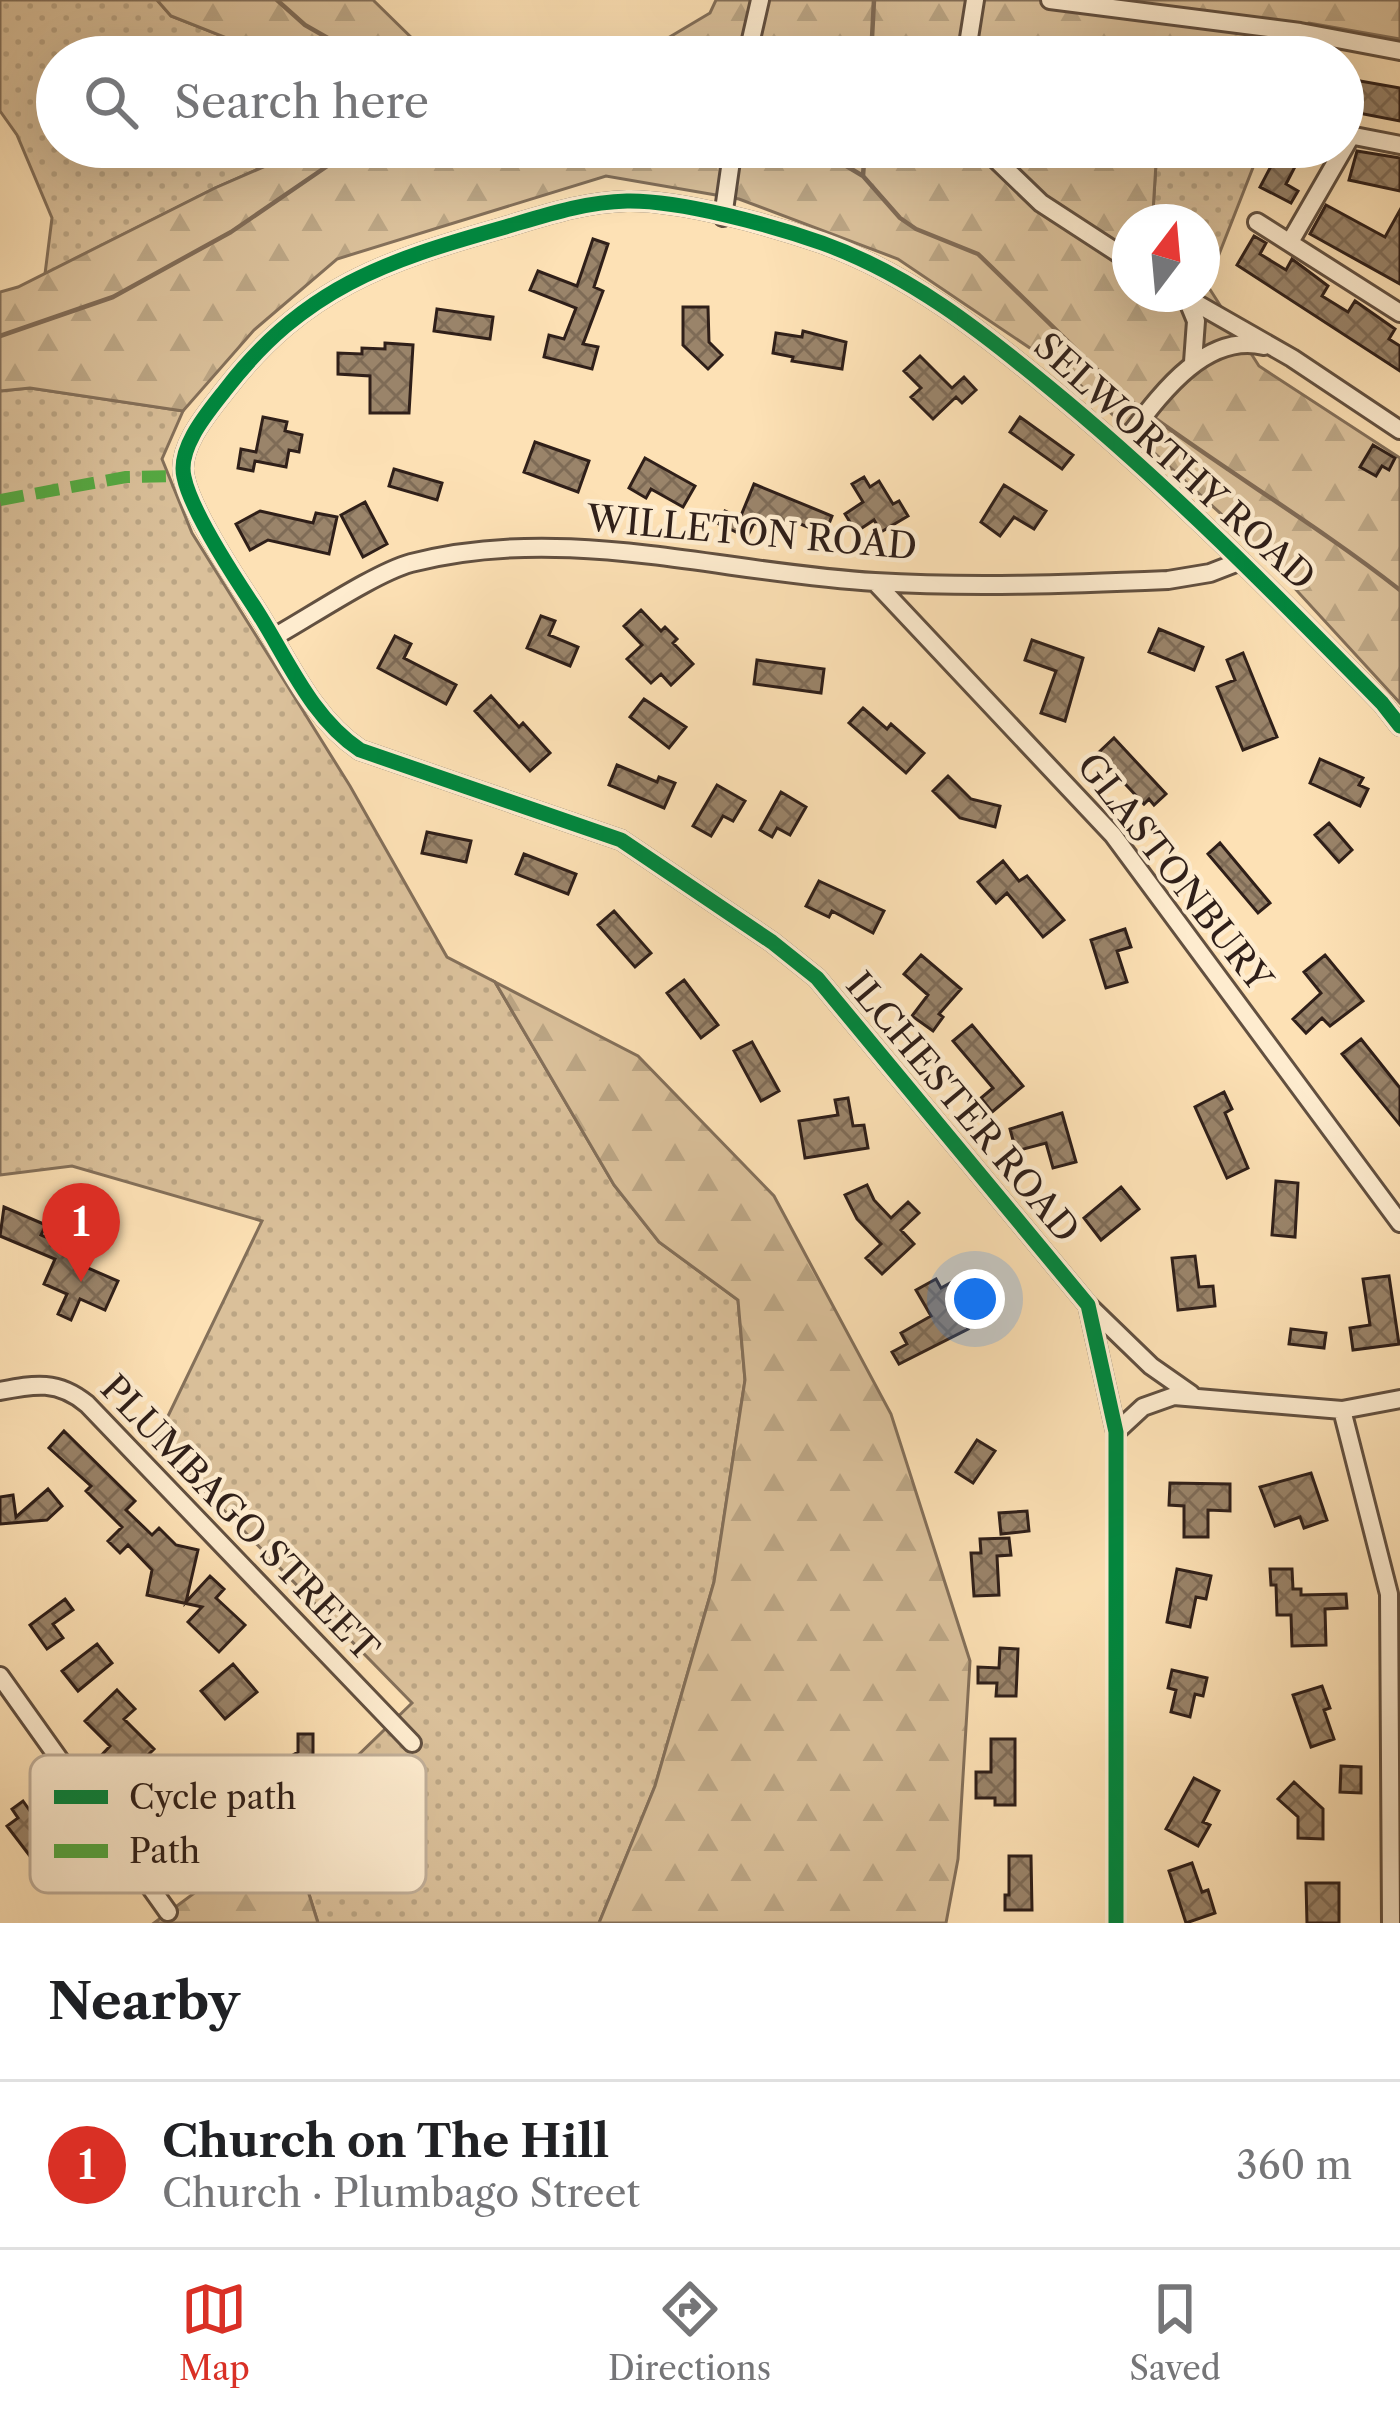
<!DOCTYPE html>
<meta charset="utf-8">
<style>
body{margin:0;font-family:"Libre Caslon Text",serif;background:#f2f2f2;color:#202124}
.compass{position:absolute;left:1112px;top:204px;width:108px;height:108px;border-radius:50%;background:#fff;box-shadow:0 12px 48px #0002;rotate:16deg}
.you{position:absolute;left:975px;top:1299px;width:42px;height:42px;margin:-30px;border:9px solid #fff;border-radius:50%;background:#1a73e8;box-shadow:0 0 0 18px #1a73e833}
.badge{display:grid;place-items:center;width:78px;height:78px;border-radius:50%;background:#d93025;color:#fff;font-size:39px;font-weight:700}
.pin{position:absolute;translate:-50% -99px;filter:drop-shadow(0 3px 6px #0008)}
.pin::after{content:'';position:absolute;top:63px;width:42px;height:36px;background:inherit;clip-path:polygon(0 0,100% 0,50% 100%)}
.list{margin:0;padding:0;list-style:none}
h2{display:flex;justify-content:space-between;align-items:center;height:156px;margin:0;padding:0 48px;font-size:51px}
h2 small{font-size:39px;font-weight:400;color:#757577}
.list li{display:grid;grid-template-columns:78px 1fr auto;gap:36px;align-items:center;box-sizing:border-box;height:168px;padding:0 48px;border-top:3px solid #e0e0e0}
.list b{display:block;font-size:45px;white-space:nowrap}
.list p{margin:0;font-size:39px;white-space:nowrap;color:#757577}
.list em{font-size:39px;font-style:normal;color:#757577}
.icon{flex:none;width:66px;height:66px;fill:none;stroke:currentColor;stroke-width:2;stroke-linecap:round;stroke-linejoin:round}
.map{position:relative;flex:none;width:1400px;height:1923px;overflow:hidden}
.search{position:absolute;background:#fff;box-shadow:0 12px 48px #0002;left:36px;right:36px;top:36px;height:132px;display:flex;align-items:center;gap:30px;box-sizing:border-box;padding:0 42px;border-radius:66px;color:#757577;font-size:45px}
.sheet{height:324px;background:#fff}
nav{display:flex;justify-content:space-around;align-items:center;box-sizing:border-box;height:168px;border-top:3px solid #e0e0e0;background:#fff;font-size:33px;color:#757577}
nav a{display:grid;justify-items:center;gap:6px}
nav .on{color:#d93025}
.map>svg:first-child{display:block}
</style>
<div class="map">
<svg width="1400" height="1923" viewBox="0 0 1400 1923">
<defs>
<pattern id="grass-dots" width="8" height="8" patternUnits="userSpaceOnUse" patternTransform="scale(3)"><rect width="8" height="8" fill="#dac09a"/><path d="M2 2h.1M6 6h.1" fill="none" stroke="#bba584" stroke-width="1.8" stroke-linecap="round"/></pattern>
<pattern id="forest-firs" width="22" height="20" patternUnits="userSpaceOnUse" patternTransform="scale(3)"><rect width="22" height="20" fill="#dac09a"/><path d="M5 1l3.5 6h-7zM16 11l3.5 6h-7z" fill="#bba584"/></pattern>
<pattern id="building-cross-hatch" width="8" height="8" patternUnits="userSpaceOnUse" patternTransform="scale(3)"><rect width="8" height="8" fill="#9a846a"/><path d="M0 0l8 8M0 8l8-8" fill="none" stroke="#7e6b56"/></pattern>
</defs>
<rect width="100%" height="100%" fill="#fde1b5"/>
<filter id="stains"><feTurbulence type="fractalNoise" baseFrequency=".00167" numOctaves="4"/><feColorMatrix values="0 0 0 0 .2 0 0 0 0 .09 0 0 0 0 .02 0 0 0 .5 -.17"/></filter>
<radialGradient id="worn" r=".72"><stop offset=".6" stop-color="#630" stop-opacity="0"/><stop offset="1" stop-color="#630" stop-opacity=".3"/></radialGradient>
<!-- grass -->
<path fill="url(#grass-dots)" stroke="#84705a" stroke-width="3" d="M 0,0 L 157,0 L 171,16 L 275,57 L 57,57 L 57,147 L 309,147 L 215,188 L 45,274 L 52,218 L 17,135 L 0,111 Z
M 1157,147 L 1261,147 L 1207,285 L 1202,277 L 1202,222 L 1161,222 L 1153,212 Z
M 30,388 L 183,411 L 162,459 L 192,533 L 350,786 L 447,957 L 495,982 L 614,1185 L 659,1242 L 738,1300 L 745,1380 L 714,1582 L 655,1786 L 599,1923 L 318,1923 L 287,1824 L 412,1703 L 156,1441 L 262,1221 L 72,1166 L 0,1175 L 0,391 Z"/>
<!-- forest -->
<path fill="url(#forest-firs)" stroke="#84705a" stroke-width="3" d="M 157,0 L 373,0 L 418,44 L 446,57 L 275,57 L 171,16 Z
M 716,0 L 1400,0 L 1400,39 L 1309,23 L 1248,57 L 636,57 L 710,13 Z
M 309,147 L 1157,147 L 1153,212 L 1161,222 L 1130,222 L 1130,294 L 1202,294 L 1202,277 L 1259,366 L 1400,458 L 1400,703 L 1255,545 L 1067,373 L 898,259 L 739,199 L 606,176 L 337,259 L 254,330 L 183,411 L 30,388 L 0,391 L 0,292 L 18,287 L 215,188 Z
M 495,982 L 638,1056 L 774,1196 L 891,1414 L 970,1661 L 958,1859 L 946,1923 L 599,1923 L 655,1786 L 714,1582 L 745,1380 L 738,1300 L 659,1242 L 614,1185 Z
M 287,1824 L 318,1923 L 154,1923 Z"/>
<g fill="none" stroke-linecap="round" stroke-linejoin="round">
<!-- stream -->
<path stroke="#816c57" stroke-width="4.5" d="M 277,0 L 305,25 L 361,57
M 871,57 L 874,0
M 802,147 L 823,152 L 863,176 L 900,218 L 916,229 L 978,254 L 1124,396 L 1143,410
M 863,176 L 865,147
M 0,336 L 113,297 L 231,232 L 339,158 L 375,147
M 1153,417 C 1234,476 1321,528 1400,590"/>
</g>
<!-- building -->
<path fill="url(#building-cross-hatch)" stroke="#2f1f19" stroke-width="3" d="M 1343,78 L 1400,88 L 1400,121 L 1343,110 Z
M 1281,147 L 1310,147 L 1317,151 L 1311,163 L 1300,157 L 1286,184 L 1298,191 L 1291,203 L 1260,187 Z
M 1357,151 L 1400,158 L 1400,191 L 1349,180 Z
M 1326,205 L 1385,237 L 1400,210 L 1400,284 L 1310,234 Z
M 1254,236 L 1266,243 L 1260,254 L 1286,270 L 1292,259 L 1328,286 L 1322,296 L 1348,312 L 1355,301 L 1395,329 L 1389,339 L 1400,346 L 1400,371 L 1237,265 Z
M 593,239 L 608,244 L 594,287 L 603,291 L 583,344 L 598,347 L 592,369 L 544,357 L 549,335 L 564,339 L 576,308 L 530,290 L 538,271 L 577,286 Z
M 683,307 L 708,307 L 709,342 L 722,355 L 708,369 L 683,345 Z
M 437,309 L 493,317 L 490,339 L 434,331 Z
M 803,331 L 846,342 L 842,369 L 792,361 L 793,357 L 773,353 L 776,333 L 802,337 Z
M 385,343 L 413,345 L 409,413 L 370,413 L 370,376 L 338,374 L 338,353 L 362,354 L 362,348 L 385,349 Z
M 920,356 L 952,388 L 964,377 L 976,390 L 962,403 L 956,397 L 933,419 L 911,397 L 921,388 L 904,371 Z
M 263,417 L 287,422 L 285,431 L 302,435 L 299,452 L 289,450 L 286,467 L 255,461 L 253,471 L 238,468 L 241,449 L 256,452 Z
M 1020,417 L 1073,455 L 1062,469 L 1010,432 Z
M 535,442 L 589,461 L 578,492 L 524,472 Z
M 1373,445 L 1395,458 L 1389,470 L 1382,466 L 1376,476 L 1360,467 Z
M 645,458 L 695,486 L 683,507 L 651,489 L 646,498 L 629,488 Z
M 394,469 L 442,483 L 437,500 L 389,486 Z
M 864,477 L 870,487 L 879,481 L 893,504 L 899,501 L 908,516 L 881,532 L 874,520 L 856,532 L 845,514 L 863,502 L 852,484 Z
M 754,484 L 832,516 L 825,534 L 788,519 L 782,534 L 754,523 L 747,537 L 719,524 L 725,511 L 740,518 Z
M 1004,485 L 1046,511 L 1034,529 L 1014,517 L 1000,536 L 981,522 Z
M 365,502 L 387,544 L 363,557 L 341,515 Z
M 260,511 L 313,523 L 316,513 L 337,517 L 329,554 L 268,540 L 250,550 L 236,524 Z
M 641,610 L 661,631 L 665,627 L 677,639 L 673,643 L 693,664 L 671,685 L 661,674 L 651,683 L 627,659 L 642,645 L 624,626 Z
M 541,616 L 555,621 L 549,635 L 578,647 L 570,666 L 527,648 Z
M 1159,629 L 1203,647 L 1194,670 L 1149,652 Z
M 395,636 L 411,644 L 404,658 L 456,685 L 446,704 L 378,668 Z
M 1032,640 L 1083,658 L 1065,721 L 1041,713 L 1056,671 L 1025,660 Z
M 1243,653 L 1277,737 L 1243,750 L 1217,687 L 1235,680 L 1227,660 Z
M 757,660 L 824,669 L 821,693 L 754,684 Z
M 491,696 L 519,727 L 523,723 L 550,753 L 530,771 L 475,711 Z
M 644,699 L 686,727 L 669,748 L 630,717 Z
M 863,708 L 887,729 L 891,724 L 924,753 L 906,773 L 849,723 Z
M 1114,738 L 1166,794 L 1154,805 L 1149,799 L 1144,804 L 1097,754 Z
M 1320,759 L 1363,778 L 1359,785 L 1368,789 L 1360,806 L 1310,783 Z
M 617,765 L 657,782 L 659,777 L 675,783 L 664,808 L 609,785 Z
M 948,776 L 971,799 L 1000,806 L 995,827 L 960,818 L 933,791 Z
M 717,785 L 745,801 L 733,821 L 723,816 L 711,836 L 693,826 Z
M 781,792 L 806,807 L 790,835 L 777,828 L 772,837 L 760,830 Z
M 1329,823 L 1352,850 L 1339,862 L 1315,835 Z
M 427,832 L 471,841 L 466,862 L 422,853 Z
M 1220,843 L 1270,903 L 1258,913 L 1208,854 Z
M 524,854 L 576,874 L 568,894 L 516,874 Z
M 1003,861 L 1019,881 L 1027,876 L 1064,920 L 1043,937 L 1007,893 L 996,903 L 978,882 Z
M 819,881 L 884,911 L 873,933 L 832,911 L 829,917 L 806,906 Z
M 614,911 L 651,953 L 635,967 L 598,925 Z
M 1125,929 L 1131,947 L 1117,951 L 1127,982 L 1106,988 L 1091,940 Z
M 921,955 L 961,989 L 939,1014 L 943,1017 L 933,1031 L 912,1016 L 928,995 L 904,974 Z
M 1325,955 L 1363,1001 L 1330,1026 L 1322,1018 L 1306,1033 L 1293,1019 L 1321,993 L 1304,972 Z
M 684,980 L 718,1025 L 701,1038 L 667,993 Z
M 972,1025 L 1023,1086 L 992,1112 L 981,1098 L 993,1088 L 953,1041 Z
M 1361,1039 L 1400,1088 L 1400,1125 L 1342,1054 Z
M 752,1042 L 779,1091 L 761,1101 L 734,1051 Z
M 1224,1092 L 1232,1109 L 1225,1113 L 1248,1168 L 1227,1178 L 1195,1107 Z
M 848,1098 L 853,1126 L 864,1125 L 868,1148 L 805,1158 L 799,1121 L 838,1115 L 835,1100 Z
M 1062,1113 L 1076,1162 L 1053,1168 L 1046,1143 L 1016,1151 L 1010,1129 Z
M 1276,1181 L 1298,1183 L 1295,1237 L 1272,1235 Z
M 867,1185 L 874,1200 L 891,1218 L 908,1202 L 919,1213 L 901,1230 L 914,1244 L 882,1274 L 866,1258 L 881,1244 L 857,1219 L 845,1195 Z
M 1121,1187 L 1139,1209 L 1101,1240 L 1084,1218 Z
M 4,1207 L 46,1225 L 41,1235 L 79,1251 L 74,1262 L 118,1281 L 105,1310 L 80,1299 L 71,1320 L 58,1314 L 67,1294 L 44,1284 L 55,1259 L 0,1236 Z
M 1195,1256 L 1199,1287 L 1213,1286 L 1215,1306 L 1178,1310 L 1172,1258 Z
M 1389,1276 L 1399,1344 L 1353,1350 L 1350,1328 L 1370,1325 L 1363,1279 Z
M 936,1279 L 941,1288 L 950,1283 L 961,1303 L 955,1306 L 968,1329 L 899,1364 L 892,1352 L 907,1344 L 901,1333 L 931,1316 L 916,1290 Z
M 1291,1329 L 1326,1333 L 1324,1348 L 1289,1344 Z
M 64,1431 L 135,1501 L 126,1510 L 152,1535 L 159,1528 L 176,1545 L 198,1550 L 186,1602 L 210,1576 L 224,1589 L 216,1598 L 245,1625 L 219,1652 L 188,1622 L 202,1607 L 147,1595 L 152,1570 L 128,1545 L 120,1553 L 108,1541 L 122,1527 L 86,1491 L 91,1486 L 49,1448 Z
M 977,1440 L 995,1451 L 973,1483 L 956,1472 Z
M 1311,1473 L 1327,1520 L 1304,1528 L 1300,1517 L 1275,1526 L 1260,1487 Z
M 1170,1483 L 1230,1484 L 1230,1511 L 1208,1510 L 1208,1537 L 1184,1537 L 1184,1506 L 1169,1505 Z
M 48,1489 L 62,1506 L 47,1520 L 0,1524 L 0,1497 L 13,1495 L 16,1517 Z
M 1027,1511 L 1029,1531 L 1001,1534 L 999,1513 Z
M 1009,1538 L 1011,1555 L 997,1556 L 999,1595 L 974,1596 L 971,1553 L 981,1553 L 980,1539 Z
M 1177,1569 L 1211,1576 L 1206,1599 L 1196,1597 L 1190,1627 L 1167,1622 Z
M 1270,1569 L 1292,1569 L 1293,1589 L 1301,1589 L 1301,1595 L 1346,1594 L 1347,1608 L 1325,1609 L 1326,1645 L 1292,1646 L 1291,1615 L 1277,1615 L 1276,1585 L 1271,1585 Z
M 65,1599 L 73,1610 L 53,1624 L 63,1638 L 47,1649 L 30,1625 Z
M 97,1644 L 112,1663 L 78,1691 L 62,1671 Z
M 1000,1648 L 1018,1649 L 1016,1696 L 996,1696 L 997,1683 L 978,1683 L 978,1667 L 999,1668 Z
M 233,1664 L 257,1692 L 225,1719 L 201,1691 Z
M 1172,1670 L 1207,1678 L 1203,1696 L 1195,1694 L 1190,1717 L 1171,1712 L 1176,1690 L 1168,1688 Z
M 1322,1686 L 1330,1708 L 1324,1710 L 1334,1739 L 1311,1747 L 1293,1695 Z
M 117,1690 L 135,1709 L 124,1719 L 154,1749 L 140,1763 L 135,1758 L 116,1778 L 97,1760 L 110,1746 L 85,1721 Z
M 298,1734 L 313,1734 L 313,1767 L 318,1775 L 299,1786 L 283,1761 L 298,1752 Z
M 991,1739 L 1015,1739 L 1015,1805 L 995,1805 L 995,1798 L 976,1798 L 976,1772 L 991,1772 Z
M 1341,1766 L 1361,1767 L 1361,1793 L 1340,1792 Z
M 1194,1778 L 1219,1791 L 1203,1822 L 1210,1825 L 1198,1846 L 1166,1829 Z
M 1294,1782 L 1323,1809 L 1323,1839 L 1298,1838 L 1298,1817 L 1278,1799 Z
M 23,1801 L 33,1815 L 50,1802 L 61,1816 L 42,1830 L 60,1860 L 66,1856 L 73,1868 L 42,1887 L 33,1860 L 7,1826 L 18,1818 L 12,1809 Z
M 1009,1856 L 1031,1856 L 1032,1910 L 1005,1910 L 1005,1895 L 1009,1895 Z
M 1192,1863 L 1202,1892 L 1208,1890 L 1215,1913 L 1186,1923 L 1169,1871 Z
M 1306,1883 L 1339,1883 L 1339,1923 L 1307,1923 Z"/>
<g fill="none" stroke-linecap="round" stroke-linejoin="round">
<defs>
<path id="street" d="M 1050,0 L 1300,32 L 1400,51
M 747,57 L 760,0
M 966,57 L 975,0
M 1344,134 L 1400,145
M 983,147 L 1041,203 L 1130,261
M 723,217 L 733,147
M 1257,222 L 1400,313
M 1290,242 L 1351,136
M 1180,294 L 1292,358 L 1400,430
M 1187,299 L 1196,321 L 1193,362
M 1121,446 C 1154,404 1201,331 1264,346
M 875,582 L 1113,835 L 1400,1223
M 274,637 C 310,617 375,573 411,563 C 566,523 720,573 875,582 C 972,588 1072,584 1168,580 L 1210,573 L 1241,561
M 1088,1305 L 1151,1366 L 1191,1394
M 0,1391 C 35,1384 58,1380 87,1404 L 412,1743
M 1342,1410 L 1389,1594 L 1391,1923
M 1116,1432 L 1143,1407 L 1174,1396 L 1342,1410 L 1400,1399
M 0,1676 L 168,1912
M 1116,1923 L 1116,1432 L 1088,1305 L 817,978 L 772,942 L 621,840 L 360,750 C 309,716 286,655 253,605 C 233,575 191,511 184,477 C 177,447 209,411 226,389 C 304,288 385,261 502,228 C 543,216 583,202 627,201 C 680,200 771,225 822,243 C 909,274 981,331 1051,389 C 1169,486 1275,594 1382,703 L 1400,726"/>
</defs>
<!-- street casing -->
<use href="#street" stroke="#625040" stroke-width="22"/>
<!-- street -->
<use href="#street" stroke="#feeccf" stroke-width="16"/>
<!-- quiet -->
<path stroke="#54aa42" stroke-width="12" stroke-dasharray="24 12" stroke-linecap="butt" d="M 0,500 L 126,477 L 183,476"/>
<defs>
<path id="cycleway" d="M 1116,1923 L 1116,1432 L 1088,1305 L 817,978 L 772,942 L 621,840 L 360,750 C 309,716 286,655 253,605 C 233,575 191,511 184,477 C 177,447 209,411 226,389 C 304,288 385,261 502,228 C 543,216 583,202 627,201 C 680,200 771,225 822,243 C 909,274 981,331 1051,389 C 1169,486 1275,594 1382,703 L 1400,726"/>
</defs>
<!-- cycleway casing -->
<use href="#cycleway" stroke="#feeccf" stroke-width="22"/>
<!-- cycleway -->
<use href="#cycleway" stroke="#00873e" stroke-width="15"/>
</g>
<g text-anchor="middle" stroke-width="9" stroke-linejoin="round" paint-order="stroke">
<!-- street labels -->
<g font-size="36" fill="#2f1f19" stroke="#feeccf">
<text transform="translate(1175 461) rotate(42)" y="13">SELWORTHY ROAD</text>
<text transform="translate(752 532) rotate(5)" y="13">WILLETON ROAD</text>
<text transform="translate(1175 872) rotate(52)" y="13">GLASTONBURY</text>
<text transform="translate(963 1107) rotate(50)" y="13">ILCHESTER ROAD</text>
<text transform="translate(240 1518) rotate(46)" y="13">PLUMBAGO STREET</text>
</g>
</g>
<!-- legend -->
<rect x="30" y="1755" width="396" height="138" rx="18" fill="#feeccf" stroke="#c0ae98" stroke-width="3"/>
<rect x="54" y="1790" width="54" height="14" fill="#00873e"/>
<rect x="54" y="1844" width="54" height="14" fill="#54aa42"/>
<g font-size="33" fill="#2f1f19">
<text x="129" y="1809">Cycle path</text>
<text x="129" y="1863">Path</text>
</g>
<rect width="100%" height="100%" filter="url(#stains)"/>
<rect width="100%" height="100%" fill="url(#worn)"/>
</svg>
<svg class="compass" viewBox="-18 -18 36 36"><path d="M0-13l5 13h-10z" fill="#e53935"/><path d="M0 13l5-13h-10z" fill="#757577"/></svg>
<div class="you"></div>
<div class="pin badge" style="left:81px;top:1282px">1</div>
<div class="search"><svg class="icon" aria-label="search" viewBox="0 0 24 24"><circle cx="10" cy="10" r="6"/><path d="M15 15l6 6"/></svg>Search here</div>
</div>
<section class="sheet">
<h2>Nearby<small></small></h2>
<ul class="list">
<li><span class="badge">1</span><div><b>Church on The Hill</b><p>Church · Plumbago Street</p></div><em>360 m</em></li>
</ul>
</section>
<nav>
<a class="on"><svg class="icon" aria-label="map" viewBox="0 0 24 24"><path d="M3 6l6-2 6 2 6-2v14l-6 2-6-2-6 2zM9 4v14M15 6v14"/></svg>Map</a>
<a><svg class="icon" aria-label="directions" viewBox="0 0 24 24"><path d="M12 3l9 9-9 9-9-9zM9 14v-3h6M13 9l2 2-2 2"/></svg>Directions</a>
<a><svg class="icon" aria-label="saved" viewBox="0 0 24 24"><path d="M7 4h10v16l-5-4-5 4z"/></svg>Saved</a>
</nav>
